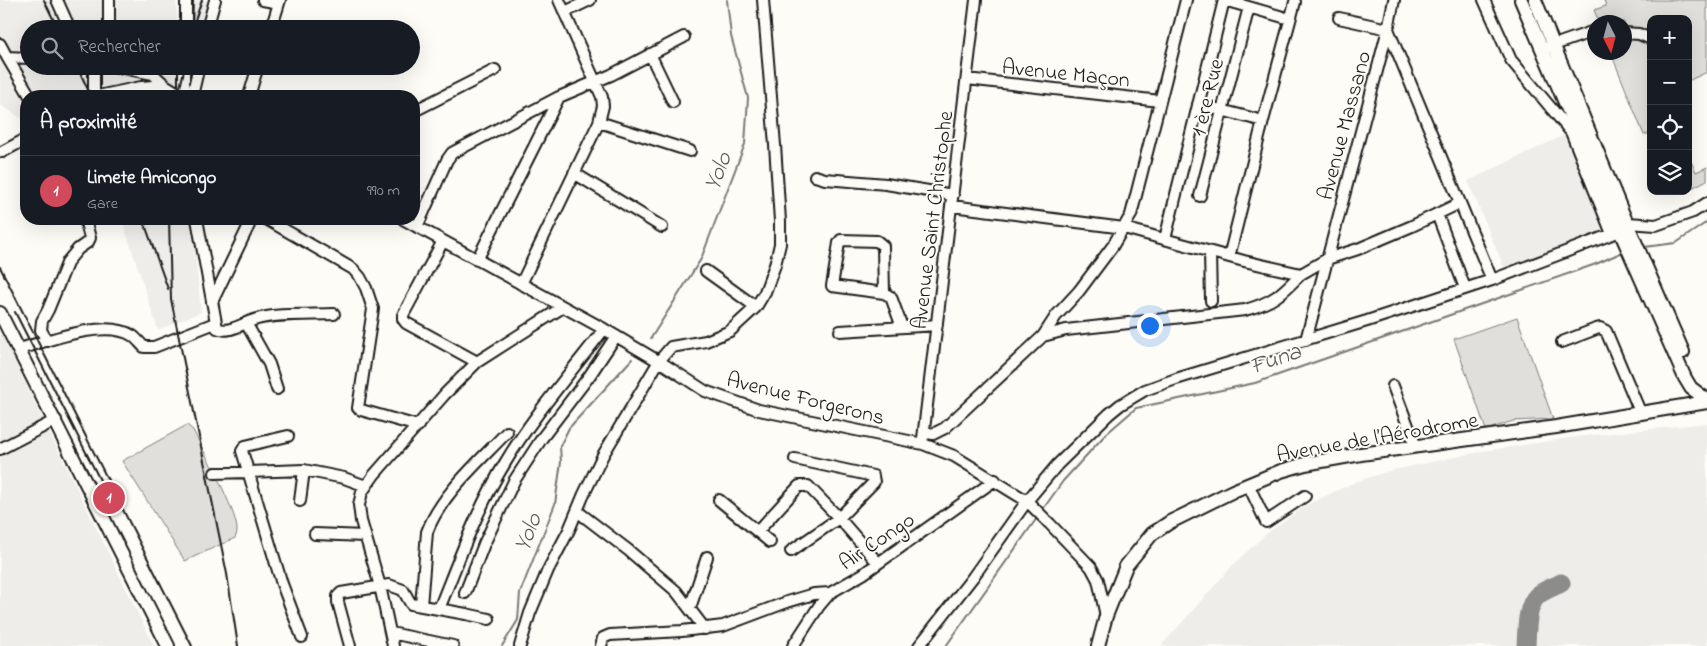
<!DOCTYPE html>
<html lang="fr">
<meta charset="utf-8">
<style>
body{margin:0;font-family:"Indie Flower",sans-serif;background:#242831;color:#f1f3f6}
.controls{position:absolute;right:15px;top:15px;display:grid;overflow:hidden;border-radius:10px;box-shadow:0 5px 20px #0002}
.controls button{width:45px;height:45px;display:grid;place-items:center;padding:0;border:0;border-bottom:1px solid #363941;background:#171b24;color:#f1f3f6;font:25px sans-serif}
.compass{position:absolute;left:1587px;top:15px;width:45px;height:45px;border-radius:50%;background:#171b24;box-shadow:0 5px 20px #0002;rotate:174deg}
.you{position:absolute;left:1149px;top:325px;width:18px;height:18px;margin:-12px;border:4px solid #fff;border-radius:50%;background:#1a73e8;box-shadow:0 0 0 8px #1a73e833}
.badge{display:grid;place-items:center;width:32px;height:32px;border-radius:50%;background:#d1495b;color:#fff;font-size:16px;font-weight:700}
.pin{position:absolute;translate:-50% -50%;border:2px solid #fff;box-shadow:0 1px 5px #0006}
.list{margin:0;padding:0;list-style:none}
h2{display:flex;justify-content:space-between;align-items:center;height:65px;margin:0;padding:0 20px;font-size:21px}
h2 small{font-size:16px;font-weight:400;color:#9ea1a6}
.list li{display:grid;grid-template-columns:32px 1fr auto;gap:15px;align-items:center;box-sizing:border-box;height:70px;padding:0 20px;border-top:1px solid #363941}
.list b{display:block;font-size:19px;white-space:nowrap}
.list p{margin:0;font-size:16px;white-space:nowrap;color:#9ea1a6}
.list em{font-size:16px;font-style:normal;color:#9ea1a6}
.icon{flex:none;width:28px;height:28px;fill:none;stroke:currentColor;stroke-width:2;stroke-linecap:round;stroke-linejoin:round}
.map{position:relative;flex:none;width:1707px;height:646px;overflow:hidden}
.search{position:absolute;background:#171b24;box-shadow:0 5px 20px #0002;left:20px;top:20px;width:400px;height:55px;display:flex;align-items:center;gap:12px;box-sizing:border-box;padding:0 18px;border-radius:28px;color:#9ea1a6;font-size:19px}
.panel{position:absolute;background:#171b24;box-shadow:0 5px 20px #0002;left:20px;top:90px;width:400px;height:135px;border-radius:20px}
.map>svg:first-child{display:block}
</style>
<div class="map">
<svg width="1707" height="646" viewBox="0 0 1707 646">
<rect width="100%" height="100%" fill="#fdfcf7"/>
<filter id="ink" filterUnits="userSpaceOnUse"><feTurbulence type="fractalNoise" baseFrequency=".02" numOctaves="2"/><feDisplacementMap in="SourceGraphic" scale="10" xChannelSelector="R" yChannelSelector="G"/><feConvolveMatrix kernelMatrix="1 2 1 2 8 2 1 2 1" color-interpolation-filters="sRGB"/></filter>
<g filter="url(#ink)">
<!-- built -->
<path fill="#eeede9" d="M 0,0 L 176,0 L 178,29 L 29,29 L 29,66 L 179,66 L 181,96 L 26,96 L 26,121 L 0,105 Z
M 188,0 L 211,0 L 201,29 L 190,29 Z
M 1571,132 L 1612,234 L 1505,270 L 1468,181 Z
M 122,219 L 192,219 L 201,312 L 158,330 Z
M 0,331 L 154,646 L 0,646 Z
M 1707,423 L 1707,646 L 1161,646 L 1233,565 L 1266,534 L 1305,506 L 1355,482 L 1389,471 L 1484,451 L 1576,437 Z"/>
<!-- green -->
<path fill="#e0dfdb" stroke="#7e7e7c" d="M 1604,0 L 1707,0 L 1707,72 L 1688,81 L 1688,19 L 1651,19 L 1651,133 L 1644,135 L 1611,53 L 1624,52 L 1624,22 L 1599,22 L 1594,10 L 1606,6 Z
M 1688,155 L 1696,172 L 1707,167 L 1707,180 L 1688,190 Z
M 1517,317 L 1553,419 L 1513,421 L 1486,430 L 1454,339 Z
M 187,425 L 193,430 C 203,450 237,511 237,530 C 237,533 236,535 235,538 L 185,561 L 122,461 Z"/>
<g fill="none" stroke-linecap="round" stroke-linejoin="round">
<!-- stream -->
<path stroke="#797876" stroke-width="2" d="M 1644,247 L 1676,243 L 1707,222
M 651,338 L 701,259 L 745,144 L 748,98 L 731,36 L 727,0
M 1041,512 L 1063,481 L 1106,434 L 1136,408 L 1255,383 L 1596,264 L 1625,251
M 502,646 L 518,620 L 520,593 L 555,504 L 561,462 L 560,446 L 569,428 L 632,359
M 946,646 L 1037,518"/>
<!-- taxiway -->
<path stroke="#8c8c8a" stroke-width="19" d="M 1526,646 C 1527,631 1526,607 1537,596 C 1543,590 1554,587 1561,583"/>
<defs>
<path id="minor" d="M 57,0 L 70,29
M 109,0 L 109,29
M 263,0 L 279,3
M 1224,0 L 1290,19
M 1484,0 L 1511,60 L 1571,132 L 1612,234
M 565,12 L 590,0
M 1339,18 L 1388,29 L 1492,280
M 186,29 L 186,0
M 207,29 L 215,0
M 271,29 L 280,0
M 1624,33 L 1639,34 L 1651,39
M 0,44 L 7,57 L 29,58
M 1548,47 L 1594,31
M 650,54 L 673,102
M 7,57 L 30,96
M 94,66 L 94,96 L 98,96
M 112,66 L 153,74 L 165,85 L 183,96
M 967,79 L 1160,101
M 98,96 L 141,87 L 165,85
M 184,96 L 184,66
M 192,96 L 199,66
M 249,96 L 258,66
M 1198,104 L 1263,121
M 414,111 L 495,70
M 599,122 L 690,151
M 2,152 L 26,139
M 574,173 L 662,227
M 815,176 L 825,179 L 886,184 L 953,195
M 1200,196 L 1249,7
M 952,206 L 1124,228 L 1244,261 L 1301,274 L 1327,259 L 1358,249 L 1412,226 L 1460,203
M 1437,214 L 1465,288
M 197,219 L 217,328 C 229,334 243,323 254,320 C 273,313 313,315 334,314
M 266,219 L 353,269 L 360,277 L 366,288 L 373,309 L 358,408 L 361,410 L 418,426
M 403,219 L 604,329 L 665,365 L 705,391 L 759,410 L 923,444 L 954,456 L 1027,501 L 1050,524 L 1091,567 L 1098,580 L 1106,616
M 1628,223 L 1656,225 L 1693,212 L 1707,203
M 417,227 L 447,160 L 452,153 L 559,97 L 611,75 L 684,37
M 1165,239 L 1224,0
M 443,241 L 403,315 L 403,319 L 406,323 L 477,362
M 1210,252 L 1211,301
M 1229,257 L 1263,121 L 1295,2
M 477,260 L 559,97
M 706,271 L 756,307
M 521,284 L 599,122 L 603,106 L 602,97 L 559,0
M 884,293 L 883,246 L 877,241 L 841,240 L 839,243 L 832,286 L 884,293 L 891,297 L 902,327
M 212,302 L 252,219
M 246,323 L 269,364 L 277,389
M 840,331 L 937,325
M 1043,336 L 1066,330 L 1245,310 C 1274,302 1281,294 1301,274
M 1306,340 L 1388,29 L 1394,0
M 47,341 L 41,330 L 42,321 L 48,310 L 68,261 L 78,249 L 88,242 L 90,238 L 85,219
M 1562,342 L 1596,329 L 1600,328 L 1606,331 L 1641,414
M 19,349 C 48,341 106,318 133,336 C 137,339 140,343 144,347 L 154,347 L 215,323
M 1393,386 L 1416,447
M 924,432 L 933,434 L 945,428 L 1043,336 L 1056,316 L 1079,291 L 1112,247 L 1131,215 L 1186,0
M 288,436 L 245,446 L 242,451 L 282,584 L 302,637
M 923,438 L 976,0
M 0,449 L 56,420
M 215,473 L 304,470 L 344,478 L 366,486
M 1248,484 L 1266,522 L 1305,496
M 719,500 L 770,542
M 300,501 L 304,470
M 577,511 L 628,550 L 676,591 L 705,629
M 758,531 L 799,486 L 808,486 L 839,518 L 878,563
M 315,534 L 364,536
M 791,551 L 839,518 L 874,482 L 873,476 L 795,459
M 465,593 L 484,544 L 514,481 L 542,438 L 590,375 L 616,336
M 421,606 L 427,532 C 441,494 480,461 507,432
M 690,608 L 707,557
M 439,609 C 459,559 477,509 505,463 C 532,417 572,371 604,329
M 391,633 L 453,646
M 350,646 L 338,602 L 338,596 L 341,593 L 389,585 L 403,590 L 411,604 L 466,614 L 489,619
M 393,646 L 380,586 L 361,521 L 359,505 L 362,492 L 374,475 L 445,394 L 477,362 L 563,307
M 520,646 L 530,613 L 548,570 L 569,530 L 584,494 L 603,455 L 659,361 L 671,347 L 706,341 L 730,331 L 756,307 L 765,292 L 775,265 L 780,244 L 780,221 L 775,145 L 763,0
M 601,646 L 603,638 L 610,635 L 682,631 L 723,626 L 787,602 L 814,594 L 830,593
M 793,646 L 819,606 L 830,593 L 863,574 L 995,480
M 919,646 L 973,577 L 1027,501 L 1057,465 L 1109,414 L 1120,405 L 1145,390 L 1176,379 L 1367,321 L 1492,280 L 1620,231"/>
<path id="major" d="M 1521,0 L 1620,231 L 1685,378 L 1691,388 L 1707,400
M 1535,0 L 1623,214 L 1683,352
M 0,313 L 168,646
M 1098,646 L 1106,616 L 1126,566 L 1152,534 L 1170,522 L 1233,491 L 1281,471 L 1305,464 L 1361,454 L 1556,427 L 1707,402"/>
</defs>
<!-- minor casing -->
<use href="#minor" stroke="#1c1c1c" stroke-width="14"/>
<!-- major casing -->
<use href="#major" stroke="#1c1c1c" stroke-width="16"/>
<!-- minor -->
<use href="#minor" stroke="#fdfcf7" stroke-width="10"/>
<!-- major -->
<use href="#major" stroke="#fdfcf7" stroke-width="12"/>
<!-- rail -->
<path stroke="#1c1c1c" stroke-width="2" d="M 44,0 L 58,29
M 195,20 L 202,0
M 192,29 L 193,0
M 77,66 L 91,96
M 178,96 L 185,66
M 143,219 L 168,289
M 169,219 L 171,299 L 227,574 L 238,646
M 0,267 L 192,646
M 15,312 L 104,488"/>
</g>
</g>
<g text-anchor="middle" stroke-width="4" stroke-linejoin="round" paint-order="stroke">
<!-- street labels -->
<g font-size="22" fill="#1c1c1c" stroke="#fdfcf7">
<text transform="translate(1066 72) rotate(6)" y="8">Avenue Maçon</text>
<text transform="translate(1206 97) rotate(-76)" y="8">1 ère Rue</text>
<text transform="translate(1343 125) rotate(-75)" y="8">Avenue Massano</text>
<text transform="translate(931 220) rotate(-83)" y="8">Avenue Saint Christophe</text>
<text transform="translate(806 397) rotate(14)" y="8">Avenue Forgerons</text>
<text transform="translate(1377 436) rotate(-10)" y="8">Avenue de l’Aérodrome</text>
<text transform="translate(876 540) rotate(-34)" y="8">Air Congo</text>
</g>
<!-- water labels -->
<g font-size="24" font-style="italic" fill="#5a5a58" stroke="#fdfcf7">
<text transform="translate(717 171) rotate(-69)" y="8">Yolo</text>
<text transform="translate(1275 358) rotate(-19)" y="8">Funa</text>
<text transform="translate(527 532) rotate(-69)" y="8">Yolo</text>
</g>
</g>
</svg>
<div class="controls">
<button>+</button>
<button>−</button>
<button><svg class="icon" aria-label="locate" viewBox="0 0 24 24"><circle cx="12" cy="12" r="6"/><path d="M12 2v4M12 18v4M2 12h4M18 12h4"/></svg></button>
<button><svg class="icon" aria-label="layers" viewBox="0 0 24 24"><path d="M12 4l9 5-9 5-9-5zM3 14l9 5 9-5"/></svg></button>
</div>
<svg class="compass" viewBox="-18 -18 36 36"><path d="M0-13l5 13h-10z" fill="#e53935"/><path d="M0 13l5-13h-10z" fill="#9ea1a6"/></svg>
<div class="you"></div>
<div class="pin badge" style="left:109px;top:498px">1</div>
<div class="search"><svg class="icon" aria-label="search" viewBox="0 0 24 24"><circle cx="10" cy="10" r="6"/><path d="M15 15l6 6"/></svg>Rechercher</div>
<section class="panel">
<h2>À proximité<small></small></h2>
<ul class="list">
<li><span class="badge">1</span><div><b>Limete Amicongo</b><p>Gare</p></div><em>990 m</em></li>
</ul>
</section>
</div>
